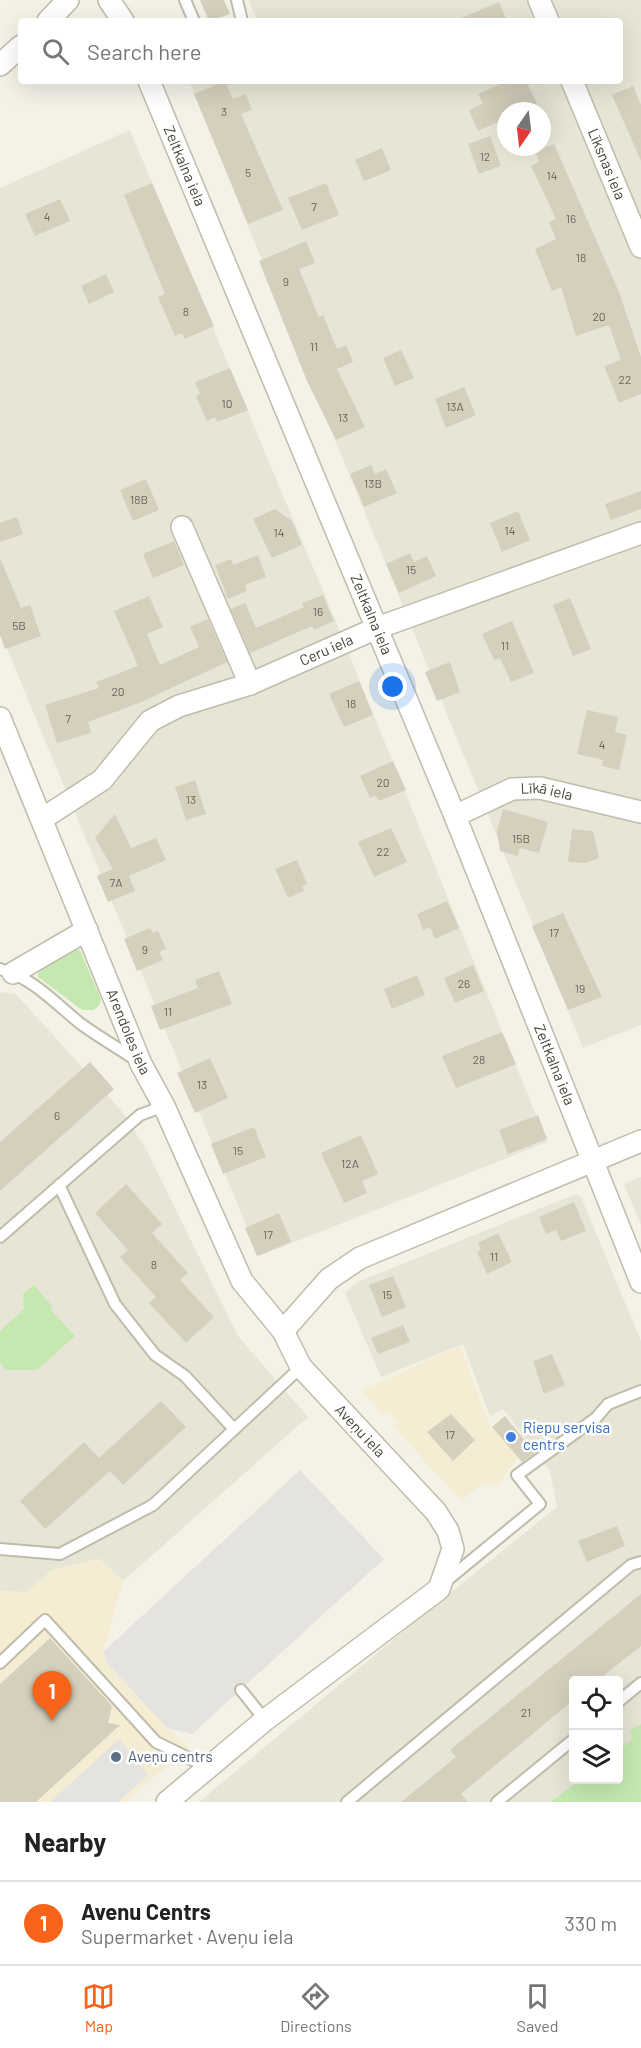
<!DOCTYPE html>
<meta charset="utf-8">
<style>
body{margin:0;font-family:Barlow,sans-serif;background:#f2f2f2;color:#222}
.controls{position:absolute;right:18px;bottom:18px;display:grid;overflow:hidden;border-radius:6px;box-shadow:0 6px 24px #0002}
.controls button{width:54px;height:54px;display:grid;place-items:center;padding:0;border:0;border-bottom:2px solid #e0e0e0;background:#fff;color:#222;font:30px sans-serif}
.compass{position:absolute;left:497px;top:102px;width:54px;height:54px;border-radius:50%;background:#fff;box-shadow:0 6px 24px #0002;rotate:194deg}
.you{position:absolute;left:393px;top:687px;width:21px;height:21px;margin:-15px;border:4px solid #fff;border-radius:50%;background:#1a73e8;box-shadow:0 0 0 9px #1a73e833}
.badge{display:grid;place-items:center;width:39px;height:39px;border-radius:50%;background:#f8631a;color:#fff;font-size:20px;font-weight:700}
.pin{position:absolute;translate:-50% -50px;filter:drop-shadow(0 2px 3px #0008)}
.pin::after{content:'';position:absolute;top:32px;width:21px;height:18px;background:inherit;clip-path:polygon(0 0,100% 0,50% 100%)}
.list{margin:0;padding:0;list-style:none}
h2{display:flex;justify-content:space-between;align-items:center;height:78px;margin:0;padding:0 24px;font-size:26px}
h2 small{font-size:20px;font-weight:400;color:#767676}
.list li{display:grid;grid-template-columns:39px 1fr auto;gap:18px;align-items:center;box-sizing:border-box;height:84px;padding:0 24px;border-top:2px solid #e0e0e0}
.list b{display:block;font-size:22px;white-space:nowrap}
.list p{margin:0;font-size:20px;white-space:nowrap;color:#767676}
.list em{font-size:20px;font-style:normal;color:#767676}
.icon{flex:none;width:33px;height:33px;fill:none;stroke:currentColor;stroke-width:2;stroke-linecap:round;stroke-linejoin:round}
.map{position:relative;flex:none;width:641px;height:1802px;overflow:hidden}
.search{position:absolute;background:#fff;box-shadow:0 6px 24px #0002;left:18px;right:18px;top:18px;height:66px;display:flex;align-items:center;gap:15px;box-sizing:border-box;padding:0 21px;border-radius:6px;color:#767676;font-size:22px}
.sheet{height:162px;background:#fff}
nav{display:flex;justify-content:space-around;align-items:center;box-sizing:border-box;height:84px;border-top:2px solid #e0e0e0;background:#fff;font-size:16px;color:#767676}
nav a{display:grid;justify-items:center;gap:3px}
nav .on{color:#f8631a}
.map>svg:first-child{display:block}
</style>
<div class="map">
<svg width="641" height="1802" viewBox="0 0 641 1802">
<rect width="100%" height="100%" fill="#f4f2e7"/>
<!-- residential -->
<path fill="#e7e5d5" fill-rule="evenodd" d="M 248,0 L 641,0 L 641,1025 L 583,1048 L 189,81 L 620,81 L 620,21 L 258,21 ZM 506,111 L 542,111 L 542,147 L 506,147 Z
M 130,130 L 336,622 L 547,1142 L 259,1256 L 0,632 L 0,188 Z
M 0,992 L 16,994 L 120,1109 L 145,1147 L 238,1336 L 308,1417 L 123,1581 L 99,1559 L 52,1570 L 27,1592 L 0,1591 Z
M 641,1177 L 641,1225 L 624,1184 Z
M 576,1194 L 581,1197 L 641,1341 L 641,1724 L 630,1730 L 641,1753 L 641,1802 L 199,1802 L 435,1605 L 557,1507 L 550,1471 L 503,1409 L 490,1417 L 463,1344 L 381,1377 L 345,1293 L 357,1282 ZM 574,1680 L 618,1680 L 618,1780 L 574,1780 Z"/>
<!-- commercial -->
<path fill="#f5edd3" d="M 460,1346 L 488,1421 L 492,1427 L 505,1416 L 530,1446 L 518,1457 L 497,1487 L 487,1484 L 478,1487 L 461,1501 L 393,1426 L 397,1422 L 388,1412 L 383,1415 L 361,1391 Z
M 100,1559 L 123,1581 L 104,1651 L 106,1662 L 167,1728 L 189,1747 L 125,1802 L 0,1802 L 0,1591 L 27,1592 L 52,1570 Z"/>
<!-- green -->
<path fill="#c5e8b0" d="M 73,949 L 80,950 L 101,999 L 99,1006 L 93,1010 L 82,1010 L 38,977 L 38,973 Z
M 34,1285 L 52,1306 L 50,1309 L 75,1336 L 37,1370 L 6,1370 L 0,1363 L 0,1331 L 24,1309 L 23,1294 Z
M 641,1724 L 641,1802 L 550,1802 L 580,1780 L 618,1780 L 619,1750 L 633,1739 L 630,1730 Z"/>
<!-- parking -->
<path fill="#e5e3df" d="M 300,1470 L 384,1559 L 192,1734 L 167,1728 L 106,1662 L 104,1651 Z
M 119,1739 L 148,1775 L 118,1802 L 50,1802 Z"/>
<!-- building -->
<path fill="#d5d0bd" d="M 200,0 L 224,0 L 230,14 L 209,21 Z
M 499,2 L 507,21 L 454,21 Z
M 225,81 L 233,99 L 246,94 L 252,110 L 241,114 L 283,210 L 248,224 L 194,94 Z
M 507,81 L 526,81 L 537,104 L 521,111 L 506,111 L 506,118 L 478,131 L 469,110 L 483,103 L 478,94 Z
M 633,86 L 641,105 L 641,161 L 612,95 Z
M 490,136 L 501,166 L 479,174 L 468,144 Z
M 554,144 L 619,292 L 641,357 L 641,394 L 619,403 L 604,366 L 621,360 L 609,325 L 576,336 L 561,287 L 552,291 L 535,249 L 556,239 L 549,222 L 556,219 L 531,166 L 539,162 L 535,152 Z
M 382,148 L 391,170 L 364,181 L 355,160 Z
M 152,183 L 214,326 L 185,339 L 182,333 L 175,336 L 158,297 L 165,294 L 124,195 Z
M 326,183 L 339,215 L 302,230 L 288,198 Z
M 60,199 L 70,221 L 35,236 L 25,214 Z
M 306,241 L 315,263 L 299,269 L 319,317 L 323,315 L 337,349 L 346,345 L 353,362 L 337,369 L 365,427 L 336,440 L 307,381 L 259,261 Z
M 106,274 L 114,292 L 89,304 L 81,286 Z
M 401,350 L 414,378 L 395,386 L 383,358 Z
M 230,368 L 248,410 L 217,422 L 215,417 L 207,421 L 196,396 L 200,394 L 195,382 Z
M 464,387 L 476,415 L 446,428 L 435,399 Z
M 371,465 L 375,474 L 386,469 L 397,493 L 364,507 L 350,474 Z
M 146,479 L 159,510 L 133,521 L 120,490 Z
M 641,491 L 641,509 L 611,520 L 605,504 Z
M 275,509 L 292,521 L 302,545 L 272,558 L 253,519 Z
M 518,511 L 530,540 L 502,552 L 490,523 Z
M 17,517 L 23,534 L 0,542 L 0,523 Z
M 174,541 L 184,565 L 153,578 L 143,554 Z
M 410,553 L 414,562 L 427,556 L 436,576 L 399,593 L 386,564 Z
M 258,555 L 266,577 L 245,585 L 247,591 L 228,599 L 215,565 L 231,559 L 233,565 Z
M 0,558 L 21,608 L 30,605 L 41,636 L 5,649 L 0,635 Z
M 323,595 L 334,621 L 314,630 L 312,626 L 250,653 L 231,609 L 245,603 L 256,628 L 304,607 L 302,603 Z
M 149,596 L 163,627 L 147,634 L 160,665 L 199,647 L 190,627 L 208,619 L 227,662 L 139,703 L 88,722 L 91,733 L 57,743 L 45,705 L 99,688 L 96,682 L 138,666 L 114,611 Z
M 570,598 L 591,649 L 573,656 L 553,605 Z
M 512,621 L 534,673 L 511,682 L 500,658 L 494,660 L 482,634 Z
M 450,662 L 460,692 L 437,701 L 425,672 Z
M 359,681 L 373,715 L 344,727 L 329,694 Z
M 587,710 L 618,717 L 615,732 L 627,735 L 619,770 L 602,766 L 603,760 L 577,754 Z
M 393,761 L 406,790 L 379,801 L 376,796 L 370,798 L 360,776 Z
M 195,780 L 206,814 L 186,820 L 175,787 Z
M 503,809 L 548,822 L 539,853 L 520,848 L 518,856 L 500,851 L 497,831 Z
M 115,814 L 131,848 L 156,838 L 166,860 L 129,876 L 135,891 L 108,902 L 97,876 L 113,869 L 95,838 Z
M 391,828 L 407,862 L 374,877 L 358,842 Z
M 572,829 L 593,831 L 599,858 L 585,863 L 568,862 Z
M 297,860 L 307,884 L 302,886 L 304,891 L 288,898 L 275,869 Z
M 447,901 L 459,928 L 435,939 L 430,927 L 423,930 L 417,914 Z
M 563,913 L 602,997 L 568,1010 L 532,926 Z
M 150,928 L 153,933 L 158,931 L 166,949 L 159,952 L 163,960 L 137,971 L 124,939 Z
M 473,965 L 484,991 L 455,1003 L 444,978 Z
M 219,971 L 232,1004 L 160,1030 L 151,1006 L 198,988 L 195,980 Z
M 417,975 L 425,995 L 392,1009 L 384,989 Z
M 502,1032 L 516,1064 L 456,1088 L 442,1056 Z
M 210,1058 L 228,1098 L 195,1113 L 177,1073 Z
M 90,1062 L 114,1089 L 0,1191 L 0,1142 Z
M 538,1115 L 547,1139 L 508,1154 L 499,1130 Z
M 254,1127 L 266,1157 L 223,1174 L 211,1144 Z
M 361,1135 L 378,1174 L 362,1181 L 367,1193 L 344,1203 L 321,1153 Z
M 126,1184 L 162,1224 L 152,1233 L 188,1273 L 180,1280 L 214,1317 L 186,1343 L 149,1303 L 156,1297 L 120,1257 L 128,1250 L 95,1213 Z
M 574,1202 L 586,1231 L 561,1241 L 556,1230 L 546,1234 L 539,1217 Z
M 279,1213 L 291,1242 L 257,1256 L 245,1228 Z
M 498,1233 L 512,1262 L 487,1274 L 477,1252 L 481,1250 L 478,1243 Z
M 393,1276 L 406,1307 L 382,1317 L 369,1285 Z
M 403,1325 L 410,1342 L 378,1354 L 371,1338 Z
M 552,1354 L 565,1385 L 544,1394 L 533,1361 Z
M 161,1401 L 186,1427 L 123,1485 L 110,1471 L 45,1529 L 20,1501 L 84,1442 L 99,1458 Z
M 451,1414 L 475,1440 L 453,1461 L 427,1432 Z
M 505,1416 L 535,1453 L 522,1462 L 492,1427 Z
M 617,1526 L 625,1546 L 587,1562 L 578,1541 Z
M 641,1594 L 641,1646 L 598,1680 L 573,1680 L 573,1700 L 461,1794 L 468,1802 L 401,1802 L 456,1757 L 450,1750 Z
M 50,1638 L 112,1706 L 108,1723 L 120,1725 L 36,1802 L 0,1802 L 0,1684 Z"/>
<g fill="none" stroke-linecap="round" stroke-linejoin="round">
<defs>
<path id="service" d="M 185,0 L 194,21
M 237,0 L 242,21
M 0,969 C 32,977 56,1004 81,1024 C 99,1037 118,1048 136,1060
M 59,1185 L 115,1304 L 155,1355 L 185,1376 L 233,1428
M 0,1237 L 140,1115 L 164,1106
M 0,1549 L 60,1554 L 153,1505 L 301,1367
M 445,1582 L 540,1504 L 517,1475 L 596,1418 L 608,1404 L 641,1391
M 0,1663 L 45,1620 L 156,1742 L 209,1768
M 241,1690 L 265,1720
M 618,1702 L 641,1683
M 347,1802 L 631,1565 L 641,1562
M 497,1802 L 574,1739"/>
<g id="minor">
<path d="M 109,0 L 123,21"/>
<path d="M 539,0 L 548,21"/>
<path d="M 48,21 L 68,0"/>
<path d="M 0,65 L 21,46"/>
<path id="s1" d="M 149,81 L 455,816 L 641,1282"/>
<path id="s2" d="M 572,81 L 641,247"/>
<path d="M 182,527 L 250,684"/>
<path id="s3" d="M 0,718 L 141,1064 L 164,1106 L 242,1281 L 283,1331"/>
<path id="s4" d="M 455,816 L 512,789 L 540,788 L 641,812"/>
<path id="s5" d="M 42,819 L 102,780 L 150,721 L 179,706 L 250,684 L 377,628 L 641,533"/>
<path d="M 13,973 L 87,930"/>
<path d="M 167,1802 L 265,1720 L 439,1589 L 453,1549 L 448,1531 L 436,1512 L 301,1367 L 283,1331 L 329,1279 L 360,1258 L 641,1141"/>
</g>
</defs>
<!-- service casing -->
<use href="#service" stroke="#bfbcaa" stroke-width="14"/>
<!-- minor casing -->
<use href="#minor" stroke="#bfbcaa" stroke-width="24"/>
<!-- service -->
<use href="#service" stroke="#fff" stroke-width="10"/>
<!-- minor -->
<use href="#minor" stroke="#fff" stroke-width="21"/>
</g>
<!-- markers -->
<circle fill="#3f7fe0" stroke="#fff" stroke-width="2" cx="511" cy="1437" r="6"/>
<circle fill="#5c6f8a" stroke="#fff" stroke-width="2" cx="116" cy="1757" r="6"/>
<g text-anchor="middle" stroke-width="5" stroke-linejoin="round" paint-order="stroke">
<!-- number labels -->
<g font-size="12" fill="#6a6658">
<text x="224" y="116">3</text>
<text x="485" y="161">12</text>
<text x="248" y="177">5</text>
<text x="552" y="180">14</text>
<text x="314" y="211">7</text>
<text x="47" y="221">4</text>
<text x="571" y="223">16</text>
<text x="581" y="262">18</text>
<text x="286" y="286">9</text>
<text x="186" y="316">8</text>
<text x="599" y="321">20</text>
<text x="314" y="351">11</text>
<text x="625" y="384">22</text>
<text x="227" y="408">10</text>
<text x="455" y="411">13A</text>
<text x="343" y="422">13</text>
<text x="373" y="488">13B</text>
<text x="139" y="504">18B</text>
<text x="510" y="535">14</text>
<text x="279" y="537">14</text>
<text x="411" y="574">15</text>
<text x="318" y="616">16</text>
<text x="19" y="630">5B</text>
<text x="505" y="650">11</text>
<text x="118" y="696">20</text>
<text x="351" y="708">18</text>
<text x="68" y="723">7</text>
<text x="602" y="749">4</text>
<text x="383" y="787">20</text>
<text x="191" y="804">13</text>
<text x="521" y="843">15B</text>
<text x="383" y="856">22</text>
<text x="116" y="887">7A</text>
<text x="554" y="937">17</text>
<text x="145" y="954">9</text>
<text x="464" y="988">26</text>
<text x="580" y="993">19</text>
<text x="168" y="1016">11</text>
<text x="479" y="1064">28</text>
<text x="202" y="1089">13</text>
<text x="57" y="1120">6</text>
<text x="238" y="1155">15</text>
<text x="350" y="1168">12A</text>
<text x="268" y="1239">17</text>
<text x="494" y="1261">11</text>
<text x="154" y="1269">8</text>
<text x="387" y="1299">15</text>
<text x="450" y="1439">17</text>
<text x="526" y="1717">21</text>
</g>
<!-- street labels -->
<g font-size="15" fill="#474336" stroke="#fff">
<text dy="5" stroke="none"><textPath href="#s2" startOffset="90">Līksnas iela</textPath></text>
<text dy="5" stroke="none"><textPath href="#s1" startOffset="92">Zeltkalna iela</textPath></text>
<text dy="5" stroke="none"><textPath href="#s1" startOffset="578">Zeltkalna iela</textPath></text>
<text dy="5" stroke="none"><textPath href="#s5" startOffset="338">Ceru iela</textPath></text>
<text dy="5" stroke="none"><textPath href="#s4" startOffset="98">Līkā iela</textPath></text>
<text dy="5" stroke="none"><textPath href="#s3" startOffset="339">Arendoles iela</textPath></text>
<text dy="5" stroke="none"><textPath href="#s1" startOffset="1064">Zeltkalna iela</textPath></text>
<text transform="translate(360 1431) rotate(47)" y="5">Aveņu iela</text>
</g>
<!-- shop labels -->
<g font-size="15" fill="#366cbe" stroke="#fff" text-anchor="start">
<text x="523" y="1433">Riepu servisa<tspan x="523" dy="17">centrs</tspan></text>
</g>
<!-- service labels -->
<g font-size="15" fill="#4e5e75" stroke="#fff" text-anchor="start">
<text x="128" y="1762">Aveņu centrs</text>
</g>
</g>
</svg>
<div class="controls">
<button><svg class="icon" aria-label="locate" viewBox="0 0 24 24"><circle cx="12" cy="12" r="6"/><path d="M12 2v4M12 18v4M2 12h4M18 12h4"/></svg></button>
<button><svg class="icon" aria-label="layers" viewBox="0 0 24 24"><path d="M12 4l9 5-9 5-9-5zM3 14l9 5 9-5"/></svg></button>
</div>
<svg class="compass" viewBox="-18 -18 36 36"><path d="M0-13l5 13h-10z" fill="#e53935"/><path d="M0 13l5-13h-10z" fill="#767676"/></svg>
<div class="you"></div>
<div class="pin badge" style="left:52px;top:1721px">1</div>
<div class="search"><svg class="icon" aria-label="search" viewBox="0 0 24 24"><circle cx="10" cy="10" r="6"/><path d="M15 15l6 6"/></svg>Search here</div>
</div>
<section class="sheet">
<h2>Nearby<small></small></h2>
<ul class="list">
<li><span class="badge">1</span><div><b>Avenu Centrs</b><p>Supermarket · Aveņu iela</p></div><em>330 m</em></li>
</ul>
</section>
<nav>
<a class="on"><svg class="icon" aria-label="map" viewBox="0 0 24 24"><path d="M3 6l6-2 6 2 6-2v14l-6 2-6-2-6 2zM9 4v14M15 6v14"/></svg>Map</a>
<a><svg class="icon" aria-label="directions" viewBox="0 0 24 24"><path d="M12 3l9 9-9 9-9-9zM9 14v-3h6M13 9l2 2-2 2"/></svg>Directions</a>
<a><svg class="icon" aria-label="saved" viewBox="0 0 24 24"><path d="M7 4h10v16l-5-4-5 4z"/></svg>Saved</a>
</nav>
